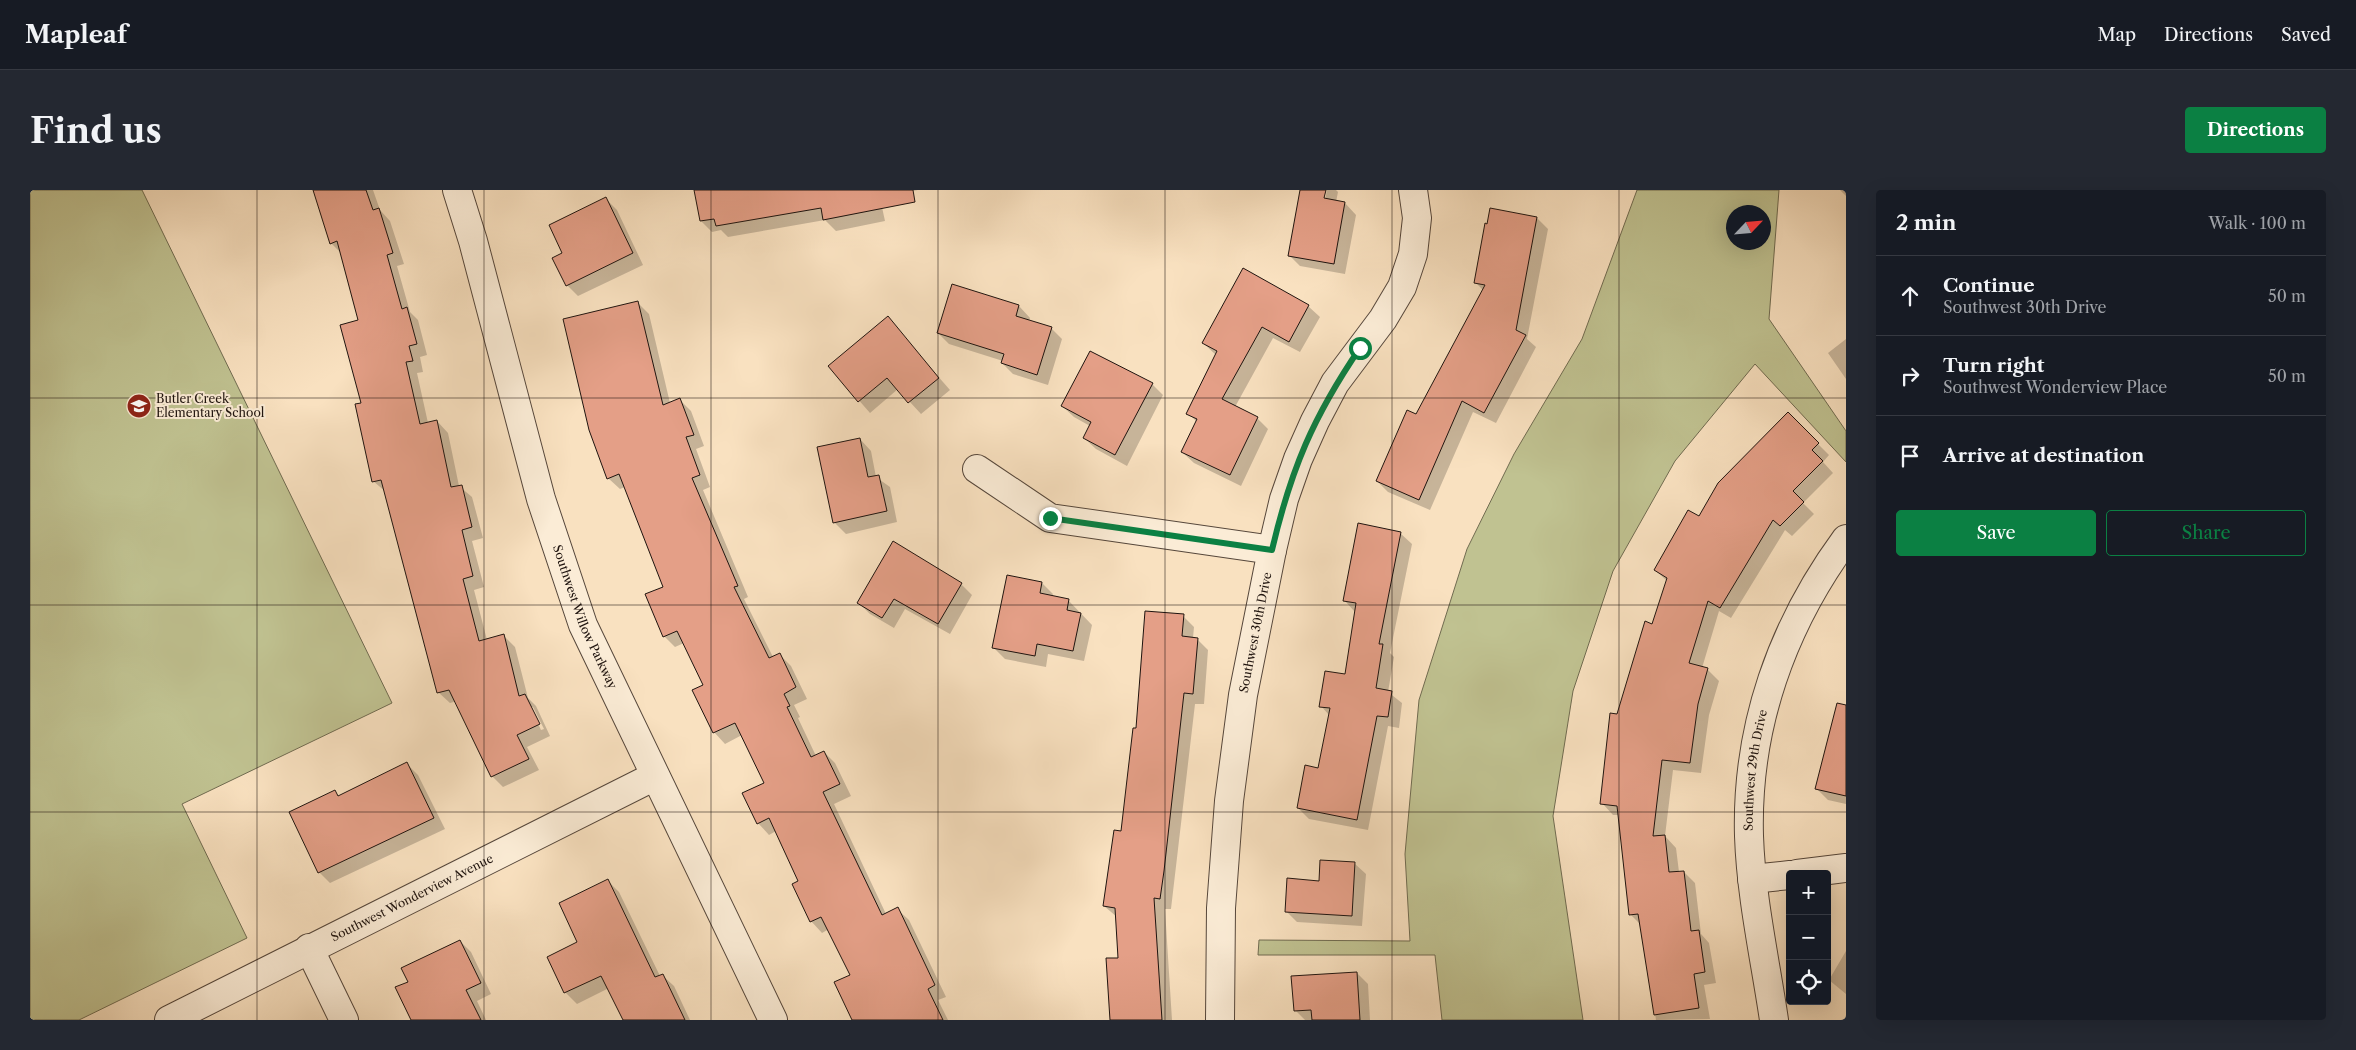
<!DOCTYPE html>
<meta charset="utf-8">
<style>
body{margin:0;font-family:"Libre Caslon Text",serif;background:#242831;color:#f1f3f6}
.controls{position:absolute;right:15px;bottom:15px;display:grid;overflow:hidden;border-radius:5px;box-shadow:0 5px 20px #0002}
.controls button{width:45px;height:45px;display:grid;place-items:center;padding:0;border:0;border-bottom:1px solid #363941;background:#171b24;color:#f1f3f6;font:25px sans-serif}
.compass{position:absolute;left:1696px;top:15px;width:45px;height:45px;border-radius:50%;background:#171b24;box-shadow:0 5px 20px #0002;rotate:64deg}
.stop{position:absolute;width:15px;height:15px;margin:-11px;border:4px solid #0b8043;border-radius:50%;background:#fff}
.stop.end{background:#0b8043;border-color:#fff;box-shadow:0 1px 5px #0008}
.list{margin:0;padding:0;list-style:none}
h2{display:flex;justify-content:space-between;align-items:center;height:65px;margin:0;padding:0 20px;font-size:21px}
h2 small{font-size:16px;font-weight:400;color:#9ea1a6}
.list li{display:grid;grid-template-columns:32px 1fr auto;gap:15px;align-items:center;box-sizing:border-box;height:80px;padding:0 20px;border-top:1px solid #363941}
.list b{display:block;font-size:19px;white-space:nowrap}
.list p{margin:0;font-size:16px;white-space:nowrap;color:#9ea1a6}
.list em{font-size:16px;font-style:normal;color:#9ea1a6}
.actions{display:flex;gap:10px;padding:15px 20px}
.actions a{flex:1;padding:11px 0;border:1px solid #0b8043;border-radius:5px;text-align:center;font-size:18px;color:#0b8043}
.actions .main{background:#0b8043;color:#fff}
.icon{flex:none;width:28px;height:28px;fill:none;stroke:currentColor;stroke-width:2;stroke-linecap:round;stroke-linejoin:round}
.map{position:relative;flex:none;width:1816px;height:830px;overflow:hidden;border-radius:5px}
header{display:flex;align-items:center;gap:30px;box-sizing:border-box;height:70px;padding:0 25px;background:#171b24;border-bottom:1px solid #363941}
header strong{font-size:24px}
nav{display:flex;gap:28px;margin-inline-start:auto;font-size:18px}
.intro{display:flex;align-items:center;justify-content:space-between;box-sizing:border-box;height:120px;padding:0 30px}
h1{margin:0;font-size:35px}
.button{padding:12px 22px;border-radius:5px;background:#0b8043;color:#fff;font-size:18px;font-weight:700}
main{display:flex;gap:30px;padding:0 30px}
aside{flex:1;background:#171b24;border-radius:5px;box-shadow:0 5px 20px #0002}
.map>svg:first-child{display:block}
</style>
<header>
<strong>Mapleaf</strong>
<nav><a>Map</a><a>Directions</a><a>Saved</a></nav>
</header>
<div class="intro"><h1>Find us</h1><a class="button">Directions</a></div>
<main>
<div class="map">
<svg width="1816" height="830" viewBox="0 0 1816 830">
<rect width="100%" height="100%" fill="#f9e1c0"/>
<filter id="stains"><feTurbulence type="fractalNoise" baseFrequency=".004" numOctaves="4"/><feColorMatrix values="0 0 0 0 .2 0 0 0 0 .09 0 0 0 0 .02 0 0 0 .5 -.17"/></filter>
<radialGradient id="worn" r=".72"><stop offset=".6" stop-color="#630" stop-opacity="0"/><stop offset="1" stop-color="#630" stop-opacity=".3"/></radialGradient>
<!-- green -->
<path fill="#c0c291" stroke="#706b50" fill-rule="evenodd" d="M 0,0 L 112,0 L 362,513 L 152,614 L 217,748 L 49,830 L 0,830 Z
M 1607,0 L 1749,0 L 1739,129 L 1816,241 L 1816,272 L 1725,174 L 1645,271 L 1583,381 L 1543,501 L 1523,626 L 1553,830 L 1412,830 L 1405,765 L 1228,765 L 1229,750 L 1380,751 L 1375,664 L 1389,510 L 1437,359 L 1484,264 L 1552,149 ZM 1734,22 L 1734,52 L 1704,52 L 1704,22 Z"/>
<!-- shadow -->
<path fill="#0003" fill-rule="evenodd" d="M 284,0 L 343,0 L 350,20 L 360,31 L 374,74 L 367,76 L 380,122 L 388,130 L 397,165 L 390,167 L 393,182 L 387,183 L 398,233 L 407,231 L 418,243 L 429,296 L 442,307 L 453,348 L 442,351 L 454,397 L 444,400 L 457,450 L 474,446 L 485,457 L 498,508 L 506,516 L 520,546 L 497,557 L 509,580 L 473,597 L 462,586 L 427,511 L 420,513 L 408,502 L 356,302 L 343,291 L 330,131 L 312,64 L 301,53 ZM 500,517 L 503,517 L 514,539 L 511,540 Z
M 665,0 L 888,0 L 850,8 L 855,31 L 806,41 L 795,30 L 698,47 L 691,40 L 682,42 L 671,31 Z
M 1271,0 L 1294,0 L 1292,14 L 1294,15 L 1297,0 L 1306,0 L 1308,2 L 1306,12 L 1315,13 L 1326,25 L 1315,84 L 1270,76 L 1259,65 Z
M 1810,0 L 1816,0 L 1816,6 Z
M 576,9 L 587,20 L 613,75 L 548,106 L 537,95 L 534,63 Z
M 1507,28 L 1518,39 L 1497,149 L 1506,157 L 1466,233 L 1443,222 L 1400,320 L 1358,302 L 1347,291 L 1386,226 L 1453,100 L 1446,93 Z
M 923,96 L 989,116 L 1000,128 L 999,131 L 1021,138 L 1032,149 L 1018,195 L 983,184 L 972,173 L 973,171 L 919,154 L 908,143 Z
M 608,113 L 619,124 L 640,213 L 650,210 L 661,221 L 674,256 L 666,259 L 680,297 L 673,300 L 718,407 L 714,409 L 743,467 L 749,464 L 761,476 L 777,509 L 764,515 L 770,527 L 768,528 L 786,566 L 794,562 L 805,573 L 821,606 L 804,614 L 856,724 L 867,719 L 879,730 L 916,807 L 908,810 L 918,830 L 823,830 L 821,786 L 799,739 L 792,743 L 781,731 L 770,691 L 746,641 L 739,645 L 728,633 L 735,593 L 712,545 L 695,554 L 684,542 L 675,496 L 654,453 L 645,457 L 634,446 L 635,398 L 595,297 L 590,299 L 578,288 Z
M 1278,116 L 1290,127 L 1270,162 L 1243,148 L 1205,217 L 1227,228 L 1238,239 L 1211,296 L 1164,273 L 1152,262 L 1167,232 L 1158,223 L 1186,165 L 1173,153 Z
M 857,128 L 920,200 L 891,224 L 868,199 L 840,223 L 799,176 Z
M 1816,149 L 1816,189 L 1798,163 Z
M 1122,194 L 1133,205 L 1097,276 L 1066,259 L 1054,248 L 1060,236 L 1044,227 L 1032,216 Z
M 1758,224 L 1799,265 L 1793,272 L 1803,283 L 1773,313 L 1784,324 L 1762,346 L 1755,340 L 1701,428 L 1689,421 L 1672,478 L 1677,479 L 1689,491 L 1679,525 L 1671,583 L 1643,580 L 1635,646 L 1646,658 L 1649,682 L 1654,682 L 1665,693 L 1671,744 L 1679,753 L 1686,793 L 1674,795 L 1680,829 L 1626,830 L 1611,735 L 1600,724 L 1589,625 L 1583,625 L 1572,613 L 1588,525 L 1623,435 L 1637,391 L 1625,380 Z
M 830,249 L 841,261 L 846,287 L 860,297 L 867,332 L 816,344 L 804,332 Z
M 1370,343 L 1382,354 L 1360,463 L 1364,467 L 1358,502 L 1372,513 L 1369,538 L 1358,536 L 1338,640 L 1279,629 L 1268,618 L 1289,579 L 1299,525 L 1291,516 L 1316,486 L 1325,422 L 1314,410 Z
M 1012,393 L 1023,404 L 1022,407 L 1038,410 L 1062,435 L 1054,471 L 1018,464 L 1016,477 L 975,469 L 963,457 Z
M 931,394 L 942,405 L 920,444 L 875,419 L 864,438 L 840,424 L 829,413 Z
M 1153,426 L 1164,437 L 1163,448 L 1167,449 L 1178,460 L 1174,514 L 1165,514 L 1141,719 L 1135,719 L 1142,830 L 1081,830 L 1090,769 L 1087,727 L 1074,716 L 1092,643 L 1107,540 Z
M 1816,524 L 1816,614 L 1798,610 L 1787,599 Z
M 377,574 L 388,585 L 415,639 L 300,693 L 289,682 L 304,601 L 309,606 Z
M 1324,673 L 1336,684 L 1332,736 L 1267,732 L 1256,721 L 1290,692 Z
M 578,691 L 589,702 L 630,786 L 632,785 L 644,796 L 660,830 L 594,830 L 579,798 L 547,814 L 535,802 L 549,753 Z
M 430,751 L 441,762 L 461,804 L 447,811 L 456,830 L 383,830 L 379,792 Z
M 1816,761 L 1816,804 L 1799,790 Z
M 1327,783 L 1338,794 L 1340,830 L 1275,830 L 1265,820 Z"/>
<!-- building -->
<path fill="#e49f87" stroke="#1f140f" d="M 283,0 L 336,0 L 343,20 L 349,18 L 363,63 L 357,65 L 372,119 L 377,117 L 387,154 L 379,156 L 383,171 L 376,172 L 390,234 L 407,230 L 421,297 L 432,295 L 442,337 L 432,340 L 443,386 L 433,389 L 449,451 L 474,444 L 489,506 L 495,504 L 510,534 L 487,545 L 499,569 L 461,587 L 419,500 L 407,503 L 351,290 L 342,292 L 325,214 L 331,213 L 310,135 L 328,130 L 307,51 L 300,54 Z
M 664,0 L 883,0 L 885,12 L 793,30 L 791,18 L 686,36 L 684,29 L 670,31 Z
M 1270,0 L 1296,0 L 1294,8 L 1315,12 L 1304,74 L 1258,66 Z
M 576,7 L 603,63 L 536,96 L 522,68 L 532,63 L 519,35 Z
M 1460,18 L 1507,27 L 1486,140 L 1496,145 L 1454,223 L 1432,211 L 1389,310 L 1346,291 L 1377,220 L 1386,224 L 1455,95 L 1444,93 L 1455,33 L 1457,34 Z
M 1213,78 L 1279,115 L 1259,152 L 1232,137 L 1192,209 L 1228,227 L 1200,285 L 1151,262 L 1167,229 L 1156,224 L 1187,161 L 1172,153 Z
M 922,94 L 989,115 L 986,126 L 1022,137 L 1007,185 L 971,173 L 974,164 L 907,143 Z
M 608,111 L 633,215 L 650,208 L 664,245 L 656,247 L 670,285 L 662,288 L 708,396 L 704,397 L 739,468 L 750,463 L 766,497 L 754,504 L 760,516 L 757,517 L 781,567 L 794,561 L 810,594 L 793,602 L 852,725 L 868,717 L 905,795 L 898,799 L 913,830 L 822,830 L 804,792 L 820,785 L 791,727 L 780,732 L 762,694 L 768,691 L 739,628 L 727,634 L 712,603 L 734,593 L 705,533 L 683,543 L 662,500 L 673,495 L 647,441 L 633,447 L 615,404 L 633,397 L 589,284 L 577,289 L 559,240 L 533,129 Z
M 858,126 L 909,188 L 878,213 L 857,188 L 828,212 L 798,176 Z
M 1060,161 L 1123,193 L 1085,265 L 1053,248 L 1061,232 L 1031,216 Z
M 1758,222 L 1789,253 L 1782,260 L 1793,271 L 1763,301 L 1774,312 L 1750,336 L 1743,330 L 1690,418 L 1678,411 L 1659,473 L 1678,478 L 1668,514 L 1660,573 L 1632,570 L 1623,646 L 1635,645 L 1639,682 L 1654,681 L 1661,741 L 1669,740 L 1675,782 L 1664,784 L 1669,818 L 1624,825 L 1608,724 L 1599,725 L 1587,616 L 1570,614 L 1580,523 L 1587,524 L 1615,431 L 1622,434 L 1637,388 L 1624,380 L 1658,320 L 1669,326 L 1688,293 Z
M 830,248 L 838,287 L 849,285 L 857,321 L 803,333 L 787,257 Z
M 1328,333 L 1371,342 L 1349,454 L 1353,454 L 1346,498 L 1362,501 L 1358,527 L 1347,526 L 1327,630 L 1267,618 L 1275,575 L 1288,578 L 1300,518 L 1289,517 L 1295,481 L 1315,484 L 1326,413 L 1313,411 Z
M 863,351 L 932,393 L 908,434 L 864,409 L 852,428 L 827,413 Z
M 977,385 L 1012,392 L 1010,403 L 1039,409 L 1037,420 L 1051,423 L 1043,461 L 1007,454 L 1005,466 L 962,458 Z
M 1115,421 L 1154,424 L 1152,446 L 1168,448 L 1163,504 L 1154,503 L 1134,681 L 1130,709 L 1124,708 L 1132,830 L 1080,830 L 1076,768 L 1088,768 L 1085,718 L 1073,716 L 1084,640 L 1091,641 L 1103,538 L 1106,538 Z
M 1807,513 L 1816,515 L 1816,606 L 1785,599 Z
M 377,572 L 404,628 L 288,683 L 259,622 L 305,600 L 308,606 Z
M 1290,670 L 1325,672 L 1322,726 L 1255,722 L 1257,688 L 1289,691 Z
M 578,689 L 625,787 L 633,784 L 655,830 L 593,830 L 571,786 L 534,803 L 517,767 L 547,752 L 529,713 Z
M 430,750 L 451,793 L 436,800 L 451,830 L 381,830 L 365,797 L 378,792 L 371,778 Z
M 1327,782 L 1330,830 L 1282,830 L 1281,820 L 1264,821 L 1261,786 Z"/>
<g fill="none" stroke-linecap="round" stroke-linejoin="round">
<defs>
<g id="minor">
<path id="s1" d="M 427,0 L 443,51 L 511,309 L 553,435 L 743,830"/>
<path d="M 947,279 L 1020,328 L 1242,360"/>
<path d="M 1767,684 L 1816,678"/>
<path d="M 1722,689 L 1760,685"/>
<path d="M 279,758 L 314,830"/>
<path id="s2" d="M 139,830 L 625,586"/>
<path id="s3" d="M 1190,830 L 1191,718 L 1199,611 L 1213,505 L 1242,360 L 1254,309 L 1268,269 L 1285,231 L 1305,193 L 1353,129 L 1372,97 L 1383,64 L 1387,28 L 1383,0"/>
<path id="s4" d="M 1744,830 C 1735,769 1721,707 1719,646 C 1716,537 1752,436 1816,349"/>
</g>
</defs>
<!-- minor casing -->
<use href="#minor" stroke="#56473b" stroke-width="30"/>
<!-- minor -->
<use href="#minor" stroke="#fbecd6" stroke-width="28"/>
</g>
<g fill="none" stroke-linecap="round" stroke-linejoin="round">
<!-- route -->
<path stroke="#0b8043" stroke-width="6" d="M 1020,328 L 1242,360 C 1261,279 1283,227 1330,158"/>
</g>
<!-- grid -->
<path fill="none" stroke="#1f140f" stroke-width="1" stroke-opacity="0.55" d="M 227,0 L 227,830M 454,0 L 454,830M 681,0 L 681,830M 908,0 L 908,830M 1135,0 L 1135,830M 1362,0 L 1362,830M 1589,0 L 1589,830M 0,208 L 1816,208M 0,415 L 1816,415M 0,622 L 1816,622"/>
<!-- icons -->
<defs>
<symbol id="school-disc" viewBox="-11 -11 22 22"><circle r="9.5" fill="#8f2418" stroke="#fbecd6"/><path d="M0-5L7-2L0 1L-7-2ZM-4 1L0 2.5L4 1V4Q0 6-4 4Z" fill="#fff"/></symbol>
</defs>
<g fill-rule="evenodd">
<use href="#school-disc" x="95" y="202" width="28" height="28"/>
</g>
<g text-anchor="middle" stroke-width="4" stroke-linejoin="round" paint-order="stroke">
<!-- poi labels -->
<g font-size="12" fill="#1f140f" stroke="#fbecd6" text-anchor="start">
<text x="126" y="213">Butler Creek<tspan x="126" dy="14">Elementary School</tspan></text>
</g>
<!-- street labels -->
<g font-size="12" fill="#1f140f" stroke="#fbecd6">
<text dy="4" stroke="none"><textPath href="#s1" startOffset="446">Southwest Willow Parkway</textPath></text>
<text dy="4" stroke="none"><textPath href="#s3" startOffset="390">Southwest 30th Drive</textPath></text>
<text dy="4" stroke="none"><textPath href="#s4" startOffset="252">Southwest 29th Drive</textPath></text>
<text dy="4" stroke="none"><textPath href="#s2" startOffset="272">Southwest Wonderview Avenue</textPath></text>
</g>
</g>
<rect width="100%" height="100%" filter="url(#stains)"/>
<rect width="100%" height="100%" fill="url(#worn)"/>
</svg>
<div class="controls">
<button>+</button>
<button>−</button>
<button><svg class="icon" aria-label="locate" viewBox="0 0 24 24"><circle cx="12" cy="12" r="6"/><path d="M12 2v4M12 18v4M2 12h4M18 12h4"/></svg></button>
</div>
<svg class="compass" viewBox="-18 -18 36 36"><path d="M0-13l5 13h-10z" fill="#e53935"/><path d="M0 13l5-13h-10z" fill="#9ea1a6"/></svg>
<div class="stop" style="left:1330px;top:158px"></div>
<div class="stop end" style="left:1020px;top:328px"></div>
</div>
<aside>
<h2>2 min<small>Walk · 100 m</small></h2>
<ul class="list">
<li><svg class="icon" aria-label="ahead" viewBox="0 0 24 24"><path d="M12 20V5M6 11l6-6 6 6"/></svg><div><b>Continue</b><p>Southwest 30th Drive</p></div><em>50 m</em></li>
<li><svg class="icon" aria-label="right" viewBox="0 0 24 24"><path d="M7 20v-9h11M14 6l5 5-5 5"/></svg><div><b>Turn right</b><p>Southwest Wonderview Place</p></div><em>50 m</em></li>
<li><svg class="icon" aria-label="arrive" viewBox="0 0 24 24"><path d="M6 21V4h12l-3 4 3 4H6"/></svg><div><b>Arrive at destination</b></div></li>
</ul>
<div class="actions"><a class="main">Save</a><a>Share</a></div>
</aside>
</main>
